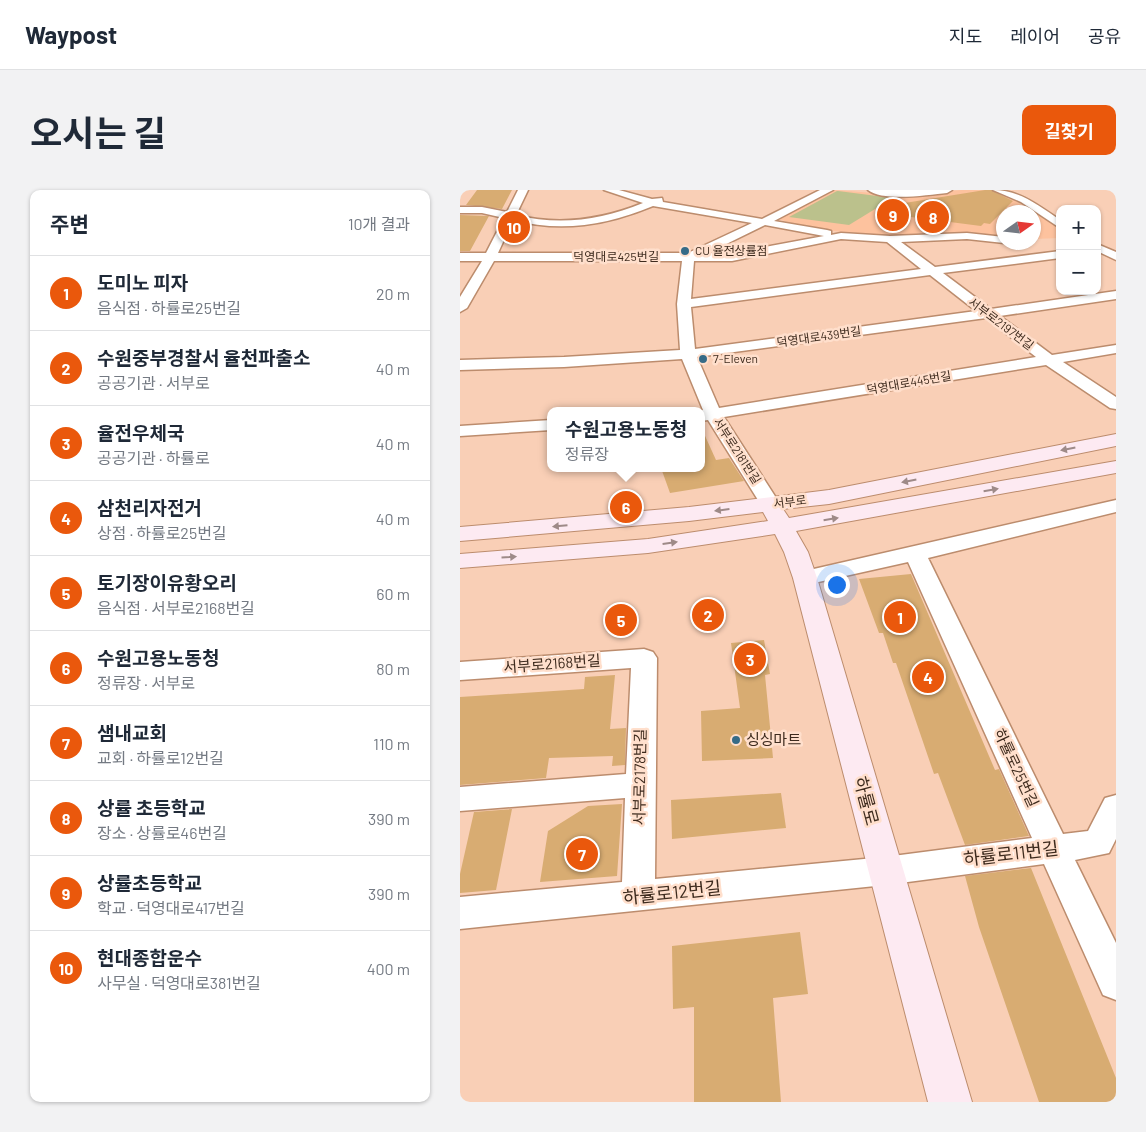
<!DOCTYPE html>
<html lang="ko">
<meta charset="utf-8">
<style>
body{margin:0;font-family:Barlow,"Noto Sans KR",sans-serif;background:#f2f2f3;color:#1f2937}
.controls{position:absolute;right:15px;top:15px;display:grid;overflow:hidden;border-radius:10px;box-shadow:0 1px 4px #0004}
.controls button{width:45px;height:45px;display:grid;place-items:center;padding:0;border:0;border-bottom:1px solid #e0e1e3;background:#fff;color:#1f2937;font:25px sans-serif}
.compass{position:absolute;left:536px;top:15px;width:45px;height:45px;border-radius:50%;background:#fff;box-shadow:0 1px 4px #0004;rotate:76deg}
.you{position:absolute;left:376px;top:394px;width:18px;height:18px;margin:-12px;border:4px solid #fff;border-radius:50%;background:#1a73e8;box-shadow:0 0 0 8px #1a73e833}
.badge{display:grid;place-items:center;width:32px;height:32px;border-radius:50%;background:#ea580c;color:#fff;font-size:16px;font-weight:700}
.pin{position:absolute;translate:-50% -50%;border:2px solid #fff;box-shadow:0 1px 5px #0006}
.popup{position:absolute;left:87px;top:217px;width:158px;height:65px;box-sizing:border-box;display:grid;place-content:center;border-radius:10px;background:#fff;filter:drop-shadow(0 1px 4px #0005);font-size:16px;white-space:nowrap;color:#747a83}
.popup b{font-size:19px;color:#1f2937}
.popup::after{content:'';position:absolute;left:50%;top:100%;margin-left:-10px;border:10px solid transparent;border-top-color:#fff}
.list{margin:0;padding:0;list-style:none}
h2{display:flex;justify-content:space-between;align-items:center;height:65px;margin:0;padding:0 20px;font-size:21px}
h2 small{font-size:16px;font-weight:400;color:#747a83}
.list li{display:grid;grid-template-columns:32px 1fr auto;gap:15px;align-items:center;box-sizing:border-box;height:75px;padding:0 20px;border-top:1px solid #e0e1e3}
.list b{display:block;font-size:19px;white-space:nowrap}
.list p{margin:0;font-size:16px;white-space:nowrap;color:#747a83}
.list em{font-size:16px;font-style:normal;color:#747a83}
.map{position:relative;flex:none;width:656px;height:912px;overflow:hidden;border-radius:10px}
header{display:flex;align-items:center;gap:30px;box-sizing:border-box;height:70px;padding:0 25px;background:#fff;border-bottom:1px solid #e0e1e3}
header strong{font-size:24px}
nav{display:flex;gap:28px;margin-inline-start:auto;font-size:18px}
.intro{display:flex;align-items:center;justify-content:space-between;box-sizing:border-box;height:120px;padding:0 30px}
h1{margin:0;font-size:35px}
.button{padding:12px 22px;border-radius:10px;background:#ea580c;color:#fff;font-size:18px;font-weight:700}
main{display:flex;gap:30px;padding:0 30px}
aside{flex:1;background:#fff;border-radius:10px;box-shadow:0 1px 4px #0004}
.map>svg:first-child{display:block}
</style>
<header>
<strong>Waypost</strong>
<nav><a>지도</a><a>레이어</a><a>공유</a></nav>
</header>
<div class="intro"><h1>오시는 길</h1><a class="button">길찾기</a></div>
<main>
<aside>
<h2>주변<small>10개 결과</small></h2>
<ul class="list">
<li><span class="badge">1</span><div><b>도미노 피자</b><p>음식점 · 하률로25번길</p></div><em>20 m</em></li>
<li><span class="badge">2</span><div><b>수원중부경찰서 율천파출소</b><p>공공기관 · 서부로</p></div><em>40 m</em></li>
<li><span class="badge">3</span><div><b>율전우체국</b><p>공공기관 · 하률로</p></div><em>40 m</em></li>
<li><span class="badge">4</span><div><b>삼천리자전거</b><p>상점 · 하률로25번길</p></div><em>40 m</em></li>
<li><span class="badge">5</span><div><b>토기장이유황오리</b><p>음식점 · 서부로2168번길</p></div><em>60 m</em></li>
<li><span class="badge">6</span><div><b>수원고용노동청</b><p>정류장 · 서부로</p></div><em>80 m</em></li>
<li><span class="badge">7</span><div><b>샘내교회</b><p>교회 · 하률로12번길</p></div><em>110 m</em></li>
<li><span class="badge">8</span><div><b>상률 초등학교</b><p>장소 · 상률로46번길</p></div><em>390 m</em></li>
<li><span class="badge">9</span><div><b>상률초등학교</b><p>학교 · 덕영대로417번길</p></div><em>390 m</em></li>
<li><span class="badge">10</span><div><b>현대종합운수</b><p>사무실 · 덕영대로381번길</p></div><em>400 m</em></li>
</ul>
</aside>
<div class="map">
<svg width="656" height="912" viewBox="0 0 656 912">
<rect width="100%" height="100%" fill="#f9cfb6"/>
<!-- built -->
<path fill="#fdc29e" d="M 374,0 L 441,5 L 502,0 L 532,0 L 562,12 L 600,37 L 600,48 L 574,49 L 574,22 L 544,22 L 543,47 L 469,43 L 414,47 L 335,35 L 316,28 Z"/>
<!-- green -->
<path fill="#bbc18c" d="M 377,1 L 378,1 L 433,8 L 389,35 L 329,27 Z"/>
<!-- building -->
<path fill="#d8ac72" d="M 17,0 L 52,0 L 42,19 L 6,15 Z
M 525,0 L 531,0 L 553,11 L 530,34 L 524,33 L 521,36 L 420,23 L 420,17 Z
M 0,25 L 29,26 L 10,61 L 0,61 Z
M 241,237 L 256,270 L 269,268 L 284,291 L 210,303 L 201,278 L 241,278 Z
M 451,384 L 535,580 L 539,579 L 569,646 L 505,655 L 478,583 L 474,584 L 436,473 L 433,473 L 423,443 L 419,443 L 399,389 Z
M 304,450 L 310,484 L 305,485 L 313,568 L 242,571 L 241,521 L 280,518 L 271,453 Z
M 155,485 L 150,539 L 166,538 L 165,575 L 152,576 L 153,566 L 89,568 L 86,588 L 0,595 L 0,507 L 124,499 L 125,487 Z
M 321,603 L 326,638 L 212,649 L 211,610 Z
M 162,614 L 157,686 L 80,692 L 88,641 L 128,616 Z
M 52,619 L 36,700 L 0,703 L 0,684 L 14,622 Z
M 571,678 L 656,888 L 656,912 L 579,912 L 519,737 L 505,686 Z
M 340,742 L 348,804 L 313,808 L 321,912 L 234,912 L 234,817 L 213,819 L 212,756 Z"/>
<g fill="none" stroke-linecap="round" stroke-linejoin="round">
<defs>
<path id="street" d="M 58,0 L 68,0 L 56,25 C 100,36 141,30 183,13 L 144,0 L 159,0 L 192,9 L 202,8 L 203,12 L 302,29 L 360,0 L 373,0 L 314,31 L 367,40 L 371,41 L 371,45 L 381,43 L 430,46 L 507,43 L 544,47 L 544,52 L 547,52 L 544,53 L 507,49 L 441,52 L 475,77 L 600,61 L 600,68 L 483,83 L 531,119 L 656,101 L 656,109 L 540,126 L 592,165 L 656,155 L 656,163 L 603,172 L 656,207 L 656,219 L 650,218 L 586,175 L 264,227 L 320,314 L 317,318 L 310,320 L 303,318 L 248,230 L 241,231 L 241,221 L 243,220 L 222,169 L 104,177 L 0,180 L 0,170 L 104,167 L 220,160 L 217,114 L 222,71 L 34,71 L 7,118 L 0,122 L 0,107 L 22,71 L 0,71 L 0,63 L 26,63 L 44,28 L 22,23 L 0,23 L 0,17 L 22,17 L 47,22 ZM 193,16 L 292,33 L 228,63 L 38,63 L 53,30 C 102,43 147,35 193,16 ZM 305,35 L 364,46 L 272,63 L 248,63 ZM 381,49 L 427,52 L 461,79 L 231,109 L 234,71 L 272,71 ZM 470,85 L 516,121 L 235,159 L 231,117 ZM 526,128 L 576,167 L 259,218 L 237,167 Z
M 408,0 L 492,0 L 487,3 C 468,5 423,12 408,0 Z
M 533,0 C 560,0 579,16 600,30 L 600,38 L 561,12 Z
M 637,54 L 656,62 L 656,70 L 637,61 Z
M 91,230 L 91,240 L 0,246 L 0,236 Z
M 656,310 L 656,322 L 468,368 L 603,644 L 628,641 L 645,608 L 656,605 L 656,649 L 649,663 L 615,670 L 656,753 L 656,810 L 643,805 L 584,674 L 425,695 L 0,739 L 0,707 L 162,692 L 165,608 L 0,621 L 0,597 L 166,584 L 171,478 L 0,490 L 0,472 L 184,459 L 193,462 L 197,468 L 195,689 L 425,667 L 572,648 L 448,372 L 345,395 L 337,393 L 334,388 L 337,383 L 345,381 Z"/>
<path id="secondary" d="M 656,244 L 656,256 L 369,314 L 323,319 L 329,328 L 656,271 L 656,283 L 336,341 L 348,362 L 357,388 L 512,912 L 468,912 L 333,388 L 324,362 L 315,344 L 188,363 L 0,378 L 0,364 L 188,349 L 308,331 L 303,322 L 229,331 L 0,351 L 0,337 L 229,317 L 369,300 Z"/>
</defs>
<!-- street casing -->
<use href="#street" stroke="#bc8c6d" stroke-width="3"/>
<!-- secondary casing -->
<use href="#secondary" stroke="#bc8c6d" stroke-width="2"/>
<!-- street -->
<use href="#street" fill="#fff" fill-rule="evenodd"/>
<!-- secondary -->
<use href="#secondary" fill="#fdeaf2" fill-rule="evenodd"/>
</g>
<!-- one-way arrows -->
<defs><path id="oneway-solid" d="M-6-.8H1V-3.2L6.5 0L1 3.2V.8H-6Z" transform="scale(1.25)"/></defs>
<g fill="#9e8a88">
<use href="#oneway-solid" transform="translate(608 259) rotate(169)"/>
<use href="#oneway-solid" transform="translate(449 291) rotate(169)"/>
<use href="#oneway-solid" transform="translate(531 300) rotate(-10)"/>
<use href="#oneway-solid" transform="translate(262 320) rotate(173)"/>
<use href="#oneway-solid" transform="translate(371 329) rotate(-9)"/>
<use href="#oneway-solid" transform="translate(100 336) rotate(175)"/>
<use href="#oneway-solid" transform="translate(210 353) rotate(-8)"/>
<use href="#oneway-solid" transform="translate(49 367) rotate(-4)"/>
</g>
<!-- markers -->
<g fill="#366b87" stroke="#ffdfcc" stroke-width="2">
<circle cx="225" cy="61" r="5"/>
<circle cx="243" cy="169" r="5"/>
<circle cx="276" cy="550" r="5"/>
</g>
<g text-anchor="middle" stroke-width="5" stroke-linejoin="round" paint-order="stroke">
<!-- far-poi labels -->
<g font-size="12" fill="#3e2b1e" stroke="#ffdfcc" text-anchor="start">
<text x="235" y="65">CU 율전상률점</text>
<text x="253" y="173">7-Eleven</text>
</g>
<!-- far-street labels -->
<g font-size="12" fill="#3e2b1e" stroke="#ffdfcc">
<text x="156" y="71">덕영대로425번길</text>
<text transform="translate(541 134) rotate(37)" y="4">서부로2197번길</text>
<text transform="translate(359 147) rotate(-8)" y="4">덕영대로439번길</text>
<text transform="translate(449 193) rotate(-10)" y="4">덕영대로445번길</text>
<text transform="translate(277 261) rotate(57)" y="4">서부로2181번길</text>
<text transform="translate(330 312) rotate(-7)" y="4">서부로</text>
</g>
<!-- street labels -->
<g font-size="15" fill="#3e2b1e" stroke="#ffdfcc">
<text transform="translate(92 474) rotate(-4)" y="5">서부로2168번길</text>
<text transform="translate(556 578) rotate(65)" y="5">하률로25번길</text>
<text transform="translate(180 587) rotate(-89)" y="5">서부로2178번길</text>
</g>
<!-- poi labels -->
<g font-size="15" fill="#3e2b1e" stroke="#ffdfcc" text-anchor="start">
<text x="286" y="555">싱싱마트</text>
</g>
<!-- near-street labels -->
<g font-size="18" fill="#3e2b1e" stroke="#ffdfcc">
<text transform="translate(406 611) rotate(75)" y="6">하률로</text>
<text transform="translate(551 664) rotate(-7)" y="6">하률로11번길</text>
<text transform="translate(212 703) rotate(-6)" y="6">하률로12번길</text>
</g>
</g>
</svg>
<div class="controls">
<button>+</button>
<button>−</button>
</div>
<svg class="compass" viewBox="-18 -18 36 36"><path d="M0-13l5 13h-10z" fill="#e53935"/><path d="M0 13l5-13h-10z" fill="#747a83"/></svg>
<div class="you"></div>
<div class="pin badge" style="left:440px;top:427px">1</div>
<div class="pin badge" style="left:248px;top:425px">2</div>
<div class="pin badge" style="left:290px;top:469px">3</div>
<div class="pin badge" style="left:468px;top:487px">4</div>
<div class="pin badge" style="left:161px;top:430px">5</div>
<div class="pin badge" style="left:166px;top:317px">6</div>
<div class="popup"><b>수원고용노동청</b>정류장</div>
<div class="pin badge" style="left:122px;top:664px">7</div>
<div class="pin badge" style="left:473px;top:27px">8</div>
<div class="pin badge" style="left:433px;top:25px">9</div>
<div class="pin badge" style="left:54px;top:37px">10</div>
</div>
</main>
